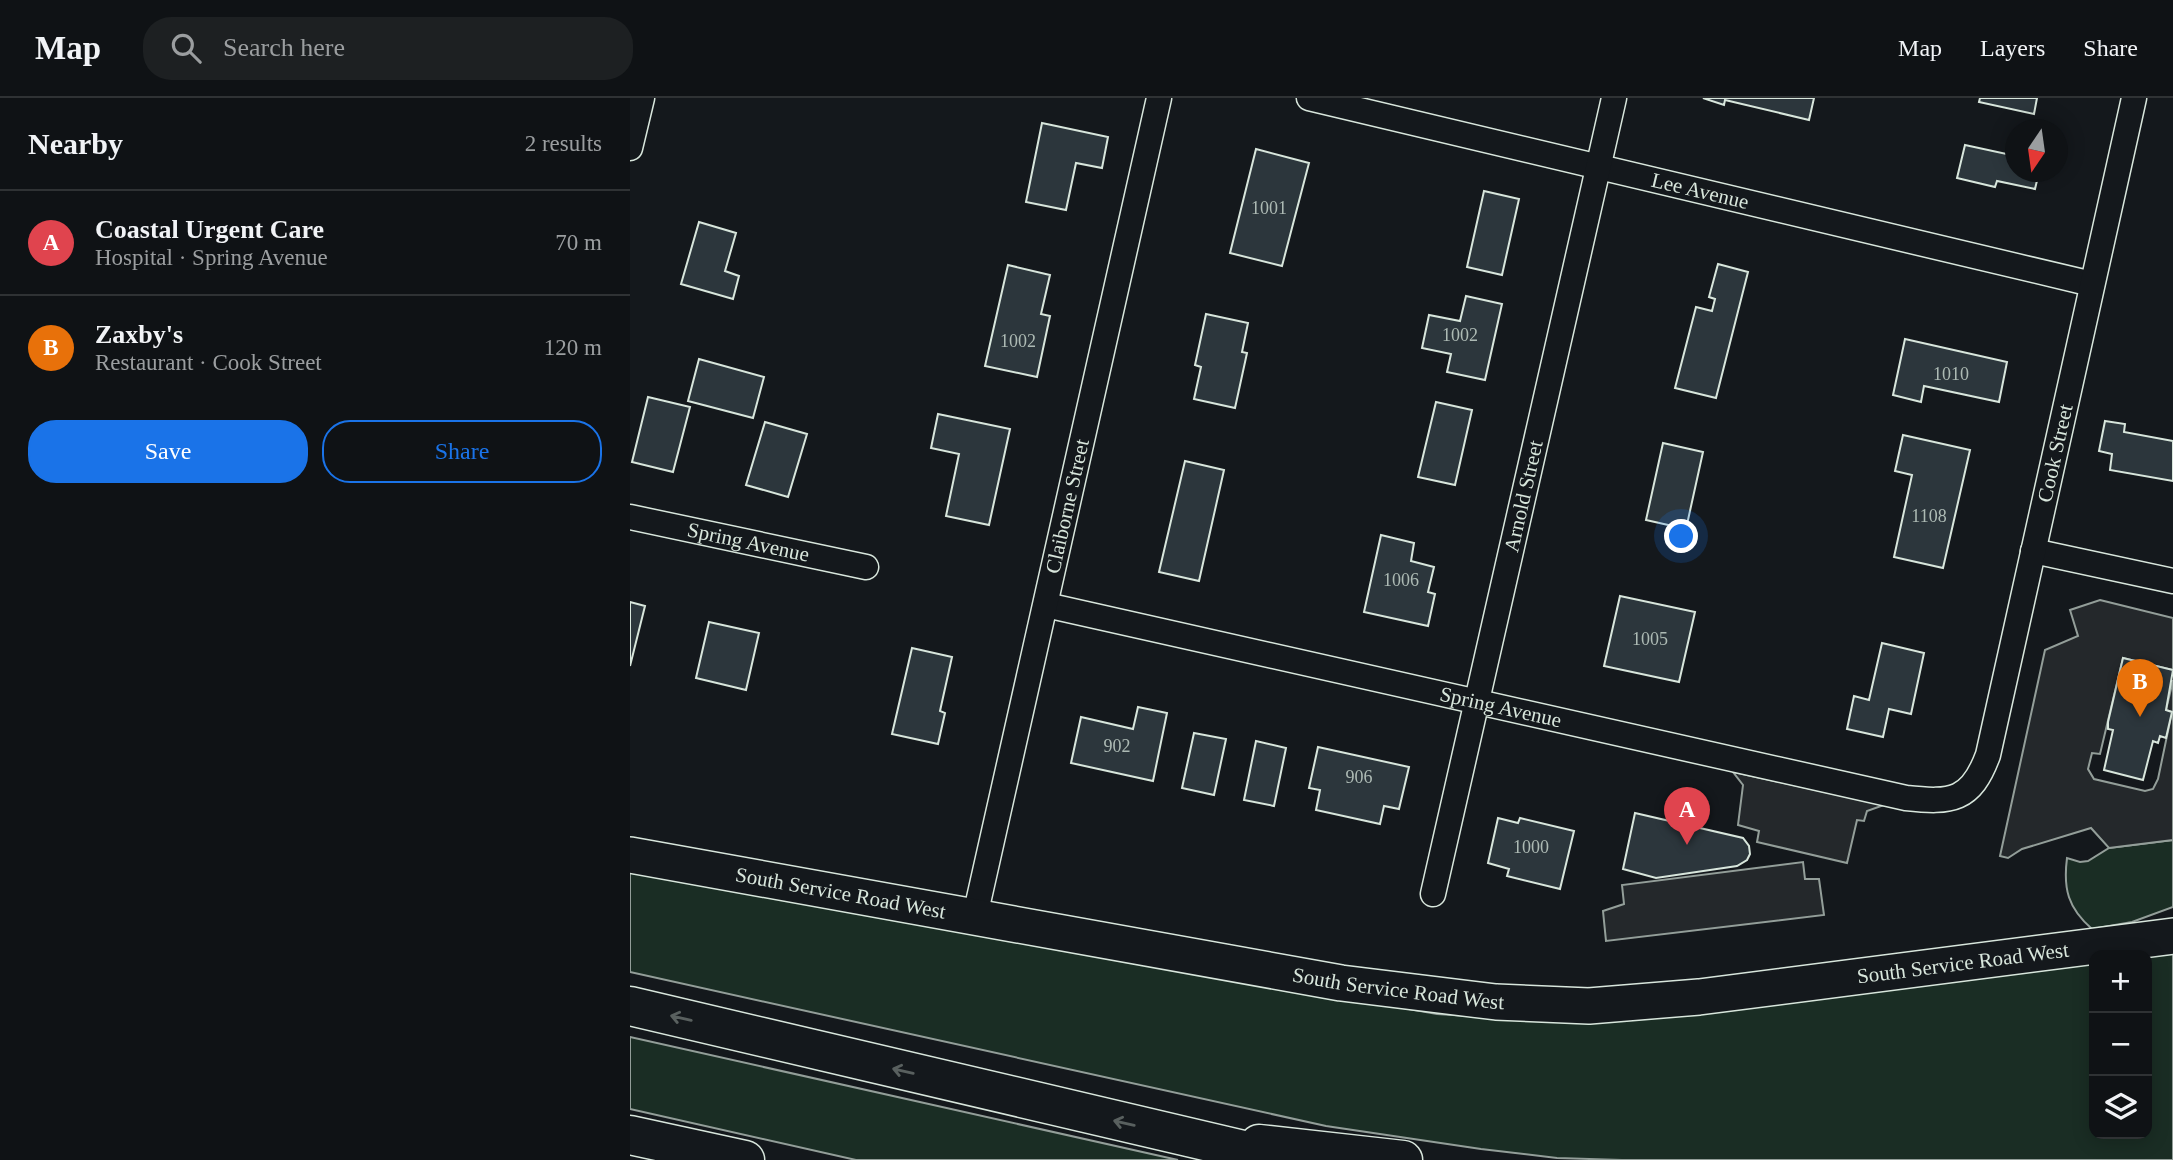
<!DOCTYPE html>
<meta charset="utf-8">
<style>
body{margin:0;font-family:"Times New Roman",serif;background:#1d2022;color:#f1f3f6}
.controls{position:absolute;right:21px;bottom:21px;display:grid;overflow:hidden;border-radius:14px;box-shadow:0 4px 18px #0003}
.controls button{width:63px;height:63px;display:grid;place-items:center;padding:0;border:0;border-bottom:2px solid #2f3234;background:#0f1215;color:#f1f3f6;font:35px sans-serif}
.compass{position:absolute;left:1375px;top:21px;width:63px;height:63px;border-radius:50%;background:#0f1215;box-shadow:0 4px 18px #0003;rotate:193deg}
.you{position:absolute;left:1052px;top:439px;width:24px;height:24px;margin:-18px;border:5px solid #fff;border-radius:50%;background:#1a73e8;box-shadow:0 0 0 10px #1a73e833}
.badge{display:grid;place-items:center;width:46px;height:46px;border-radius:50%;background:#1a73e8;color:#fff;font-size:23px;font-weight:700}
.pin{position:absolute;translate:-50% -58px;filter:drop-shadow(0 2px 4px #0008)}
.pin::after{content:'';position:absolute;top:37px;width:24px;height:21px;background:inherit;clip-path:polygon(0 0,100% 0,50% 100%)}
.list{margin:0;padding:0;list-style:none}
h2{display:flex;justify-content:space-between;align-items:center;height:91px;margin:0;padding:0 28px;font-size:30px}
h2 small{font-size:23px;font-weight:400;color:#9b9ea0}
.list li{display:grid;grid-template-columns:46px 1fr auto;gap:21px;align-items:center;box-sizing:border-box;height:105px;padding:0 28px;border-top:2px solid #2f3234}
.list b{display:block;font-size:26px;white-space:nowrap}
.list p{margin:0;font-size:23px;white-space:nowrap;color:#9b9ea0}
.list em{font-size:23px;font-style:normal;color:#9b9ea0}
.actions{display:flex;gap:14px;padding:21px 28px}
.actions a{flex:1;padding:16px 0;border:2px solid #1a73e8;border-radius:28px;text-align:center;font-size:24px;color:#1a73e8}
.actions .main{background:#1a73e8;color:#fff}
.icon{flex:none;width:38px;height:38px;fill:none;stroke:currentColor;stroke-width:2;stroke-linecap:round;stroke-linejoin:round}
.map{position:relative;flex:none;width:1543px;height:1062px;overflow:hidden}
header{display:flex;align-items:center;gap:42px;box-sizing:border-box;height:98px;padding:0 35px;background:#0f1215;border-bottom:2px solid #2f3234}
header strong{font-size:33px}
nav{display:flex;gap:38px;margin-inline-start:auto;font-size:24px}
.search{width:490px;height:63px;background:#1d2022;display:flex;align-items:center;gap:18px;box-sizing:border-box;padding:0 24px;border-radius:28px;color:#9b9ea0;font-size:26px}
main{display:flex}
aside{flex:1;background:#0f1215}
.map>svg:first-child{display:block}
</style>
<header>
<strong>Map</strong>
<div class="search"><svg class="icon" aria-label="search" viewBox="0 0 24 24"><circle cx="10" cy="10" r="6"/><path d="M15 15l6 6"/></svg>Search here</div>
<nav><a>Map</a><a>Layers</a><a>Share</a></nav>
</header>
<main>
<aside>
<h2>Nearby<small>2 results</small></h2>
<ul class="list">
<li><span class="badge" style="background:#e0444e">A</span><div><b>Coastal Urgent Care</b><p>Hospital · Spring Avenue</p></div><em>70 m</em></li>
<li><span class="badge" style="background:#e8710a">B</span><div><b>Zaxby's</b><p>Restaurant · Cook Street</p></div><em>120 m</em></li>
</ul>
<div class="actions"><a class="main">Save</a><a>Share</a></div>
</aside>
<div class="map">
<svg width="1543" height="1062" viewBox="0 0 1543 1062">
<rect width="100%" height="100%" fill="#14181c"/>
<!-- green -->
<path fill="#1a2d24" stroke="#939e99" stroke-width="2" d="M 1543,742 L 1543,809 L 1502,824 L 1462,831 C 1438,810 1433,791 1437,760 L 1450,764 L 1458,763 L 1479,750 Z
M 0,773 L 807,916 L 869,920 L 1464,859 L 1464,1036 L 1517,1036 L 1517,857 L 1543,848 L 1543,1062 L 992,1062 L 927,1060 L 851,1051 L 696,1028 L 0,874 Z
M 0,939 L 548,1062 L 226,1062 L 0,1011 Z"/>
<!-- parking -->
<path fill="#24282b" stroke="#939e99" stroke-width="2" d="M 1470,502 L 1543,520 L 1543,572 L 1493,560 L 1470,656 L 1462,655 L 1458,671 L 1464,681 L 1515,693 L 1523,691 L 1528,681 L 1542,614 L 1536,612 L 1543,582 L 1543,742 L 1479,750 L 1461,730 L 1392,751 L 1378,760 L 1370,758 L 1415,552 L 1448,538 L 1440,512 Z
M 1103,674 L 1254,707 L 1237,713 L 1234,723 L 1227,722 L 1217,765 L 1127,744 L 1129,733 L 1108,727 L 1113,687 Z
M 1173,764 L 1175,781 L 1189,781 L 1194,817 L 976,843 L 973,813 L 994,806 L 992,787 Z"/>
<!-- building -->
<path fill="#2c363c" stroke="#d8e6dc" stroke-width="2" d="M 1073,0 L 1184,0 L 1179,22 L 1095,2 L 1094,7 Z
M 1350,0 L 1407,0 L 1404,16 L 1349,4 Z
M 412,25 L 478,39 L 472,70 L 446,65 L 436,112 L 396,104 Z
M 1335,47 L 1386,58 L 1386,74 L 1409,74 L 1405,91 L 1367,83 L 1365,89 L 1327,80 Z
M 626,51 L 679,65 L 652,168 L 600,155 Z
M 854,93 L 889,101 L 872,177 L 837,169 Z
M 69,124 L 106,135 L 95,173 L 109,178 L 103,201 L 51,186 Z
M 1088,166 L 1118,174 L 1086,300 L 1045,290 L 1066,209 L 1082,213 L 1085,201 L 1079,199 Z
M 378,167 L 420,177 L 411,216 L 420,218 L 407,279 L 355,268 Z
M 836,198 L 872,206 L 855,282 L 817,274 L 821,256 L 792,250 L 799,217 L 830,223 Z
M 576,216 L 618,225 L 612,254 L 617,255 L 605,310 L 564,301 L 571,269 L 565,267 Z
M 1275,241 L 1377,264 L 1369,304 L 1294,288 L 1291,304 L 1263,297 Z
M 69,261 L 134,279 L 123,320 L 58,303 Z
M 18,299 L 60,309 L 43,374 L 2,364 Z
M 806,304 L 842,312 L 825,387 L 788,379 Z
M 308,316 L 380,331 L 359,427 L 316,418 L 329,356 L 301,350 Z
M 1475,323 L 1495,326 L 1494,334 L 1543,343 L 1543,383 L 1480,372 L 1482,356 L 1469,353 Z
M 135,324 L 177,336 L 158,399 L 116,387 Z
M 1273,337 L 1340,352 L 1313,470 L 1264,459 L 1282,377 L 1265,373 Z
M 1033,345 L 1073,354 L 1056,431 L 1016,422 Z
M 555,363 L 594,372 L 569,483 L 529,474 Z
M 751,437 L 784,445 L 781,463 L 804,469 L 798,494 L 805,496 L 798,528 L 734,514 Z
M 990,498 L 1065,514 L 1049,584 L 974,568 Z
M 0,504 L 15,508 L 0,568 Z
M 79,524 L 129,535 L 116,592 L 66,580 Z
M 1252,545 L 1294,555 L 1281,616 L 1259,611 L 1253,639 L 1217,631 L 1224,598 L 1239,602 Z
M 282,550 L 322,559 L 310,613 L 315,615 L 308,646 L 262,636 Z
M 1493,560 L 1543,572 L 1536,612 L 1542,614 L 1536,640 L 1530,638 L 1528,645 L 1523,643 L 1513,682 L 1474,672 L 1483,632 L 1478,631 L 1478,624 Z
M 508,609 L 537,615 L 523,683 L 441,665 L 451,619 L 503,631 Z
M 564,635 L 596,641 L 584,697 L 552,690 Z
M 626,643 L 656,650 L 644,708 L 614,702 Z
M 688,649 L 779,669 L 769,711 L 754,708 L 750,726 L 686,712 L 690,692 L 679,690 Z
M 1005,715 L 1113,740 L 1119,748 L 1120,756 L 1117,762 L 1107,768 L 1026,780 L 993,771 Z
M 868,720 L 888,725 L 890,720 L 944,733 L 930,791 L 877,778 L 879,771 L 858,765 Z"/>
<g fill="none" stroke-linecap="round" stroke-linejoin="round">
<defs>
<g id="street">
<path id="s1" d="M 679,0 L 1462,186"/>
<path d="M 0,50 L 12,0"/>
<path id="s2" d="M 0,419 L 236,469"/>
<path d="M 1403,453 L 1543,483"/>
<path id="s3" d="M 416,507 L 1276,700 C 1322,705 1341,703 1358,657 L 1504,0"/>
<path id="s4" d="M 803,796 L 984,0"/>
<path id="s5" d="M 345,818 L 529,0"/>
</g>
<g id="secondary">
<path id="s6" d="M 0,757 L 711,885 L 866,904 L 959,908 L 1069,899 L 1543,838"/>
</g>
<path id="highway" d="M 0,908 L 656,1062
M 0,1037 L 115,1062
M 629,1046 L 773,1062"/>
</defs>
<!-- street casing -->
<use href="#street" stroke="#d8e6dc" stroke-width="27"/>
<!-- secondary casing -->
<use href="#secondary" stroke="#d8e6dc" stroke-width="38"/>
<!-- highway casing -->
<use href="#highway" stroke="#d8e6dc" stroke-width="41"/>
<!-- street -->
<use href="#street" stroke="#14181c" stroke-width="24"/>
<!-- secondary -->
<use href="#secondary" stroke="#14181c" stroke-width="35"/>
<!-- highway -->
<use href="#highway" stroke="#14181c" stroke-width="38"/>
</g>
<!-- one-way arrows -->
<defs><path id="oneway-shaft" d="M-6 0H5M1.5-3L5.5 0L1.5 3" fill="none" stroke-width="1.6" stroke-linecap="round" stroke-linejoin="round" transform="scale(1.75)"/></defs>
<g stroke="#59605f">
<use href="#oneway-shaft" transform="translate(51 920) rotate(-167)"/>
<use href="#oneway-shaft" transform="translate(273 973) rotate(-167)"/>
<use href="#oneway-shaft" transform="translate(494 1025) rotate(-167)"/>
</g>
<g text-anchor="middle" stroke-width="5" stroke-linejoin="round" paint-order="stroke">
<!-- number labels -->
<g font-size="18" fill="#adbab4">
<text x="639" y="116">1001</text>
<text x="830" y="243">1002</text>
<text x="388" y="249">1002</text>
<text x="1321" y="282">1010</text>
<text x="1299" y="424">1108</text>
<text x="771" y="488">1006</text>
<text x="1020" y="547">1005</text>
<text x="487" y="654">902</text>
<text x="729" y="685">906</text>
<text x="901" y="755">1000</text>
</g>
<!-- street labels -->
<g font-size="21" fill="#d8e6dc" stroke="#14181c">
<text dy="7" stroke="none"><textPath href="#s1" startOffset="402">Lee Avenue</textPath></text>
<text dy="7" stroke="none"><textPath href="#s3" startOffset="1295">Cook Street</textPath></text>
<text dy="7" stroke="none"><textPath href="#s4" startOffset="408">Arnold Street</textPath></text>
<text dy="7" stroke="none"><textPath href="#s5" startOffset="420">Claiborne Street</textPath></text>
<text dy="7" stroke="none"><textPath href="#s2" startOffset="121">Spring Avenue</textPath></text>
<text dy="7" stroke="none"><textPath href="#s3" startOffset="466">Spring Avenue</textPath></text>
<text dy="7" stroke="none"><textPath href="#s6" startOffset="214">South Service Road West</textPath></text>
<text dy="7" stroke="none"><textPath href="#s6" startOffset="1348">South Service Road West</textPath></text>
<text dy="7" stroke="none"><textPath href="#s6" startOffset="780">South Service Road West</textPath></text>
</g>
</g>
</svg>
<div class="controls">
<button>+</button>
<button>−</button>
<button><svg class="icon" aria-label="layers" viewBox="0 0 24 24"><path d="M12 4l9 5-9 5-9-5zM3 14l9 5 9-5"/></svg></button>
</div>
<svg class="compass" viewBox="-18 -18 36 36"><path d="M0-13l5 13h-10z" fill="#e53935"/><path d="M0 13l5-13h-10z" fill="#9b9ea0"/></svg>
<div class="you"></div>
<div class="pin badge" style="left:1057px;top:747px;background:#e0444e">A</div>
<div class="pin badge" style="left:1510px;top:619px;background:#e8710a">B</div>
</div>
</main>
